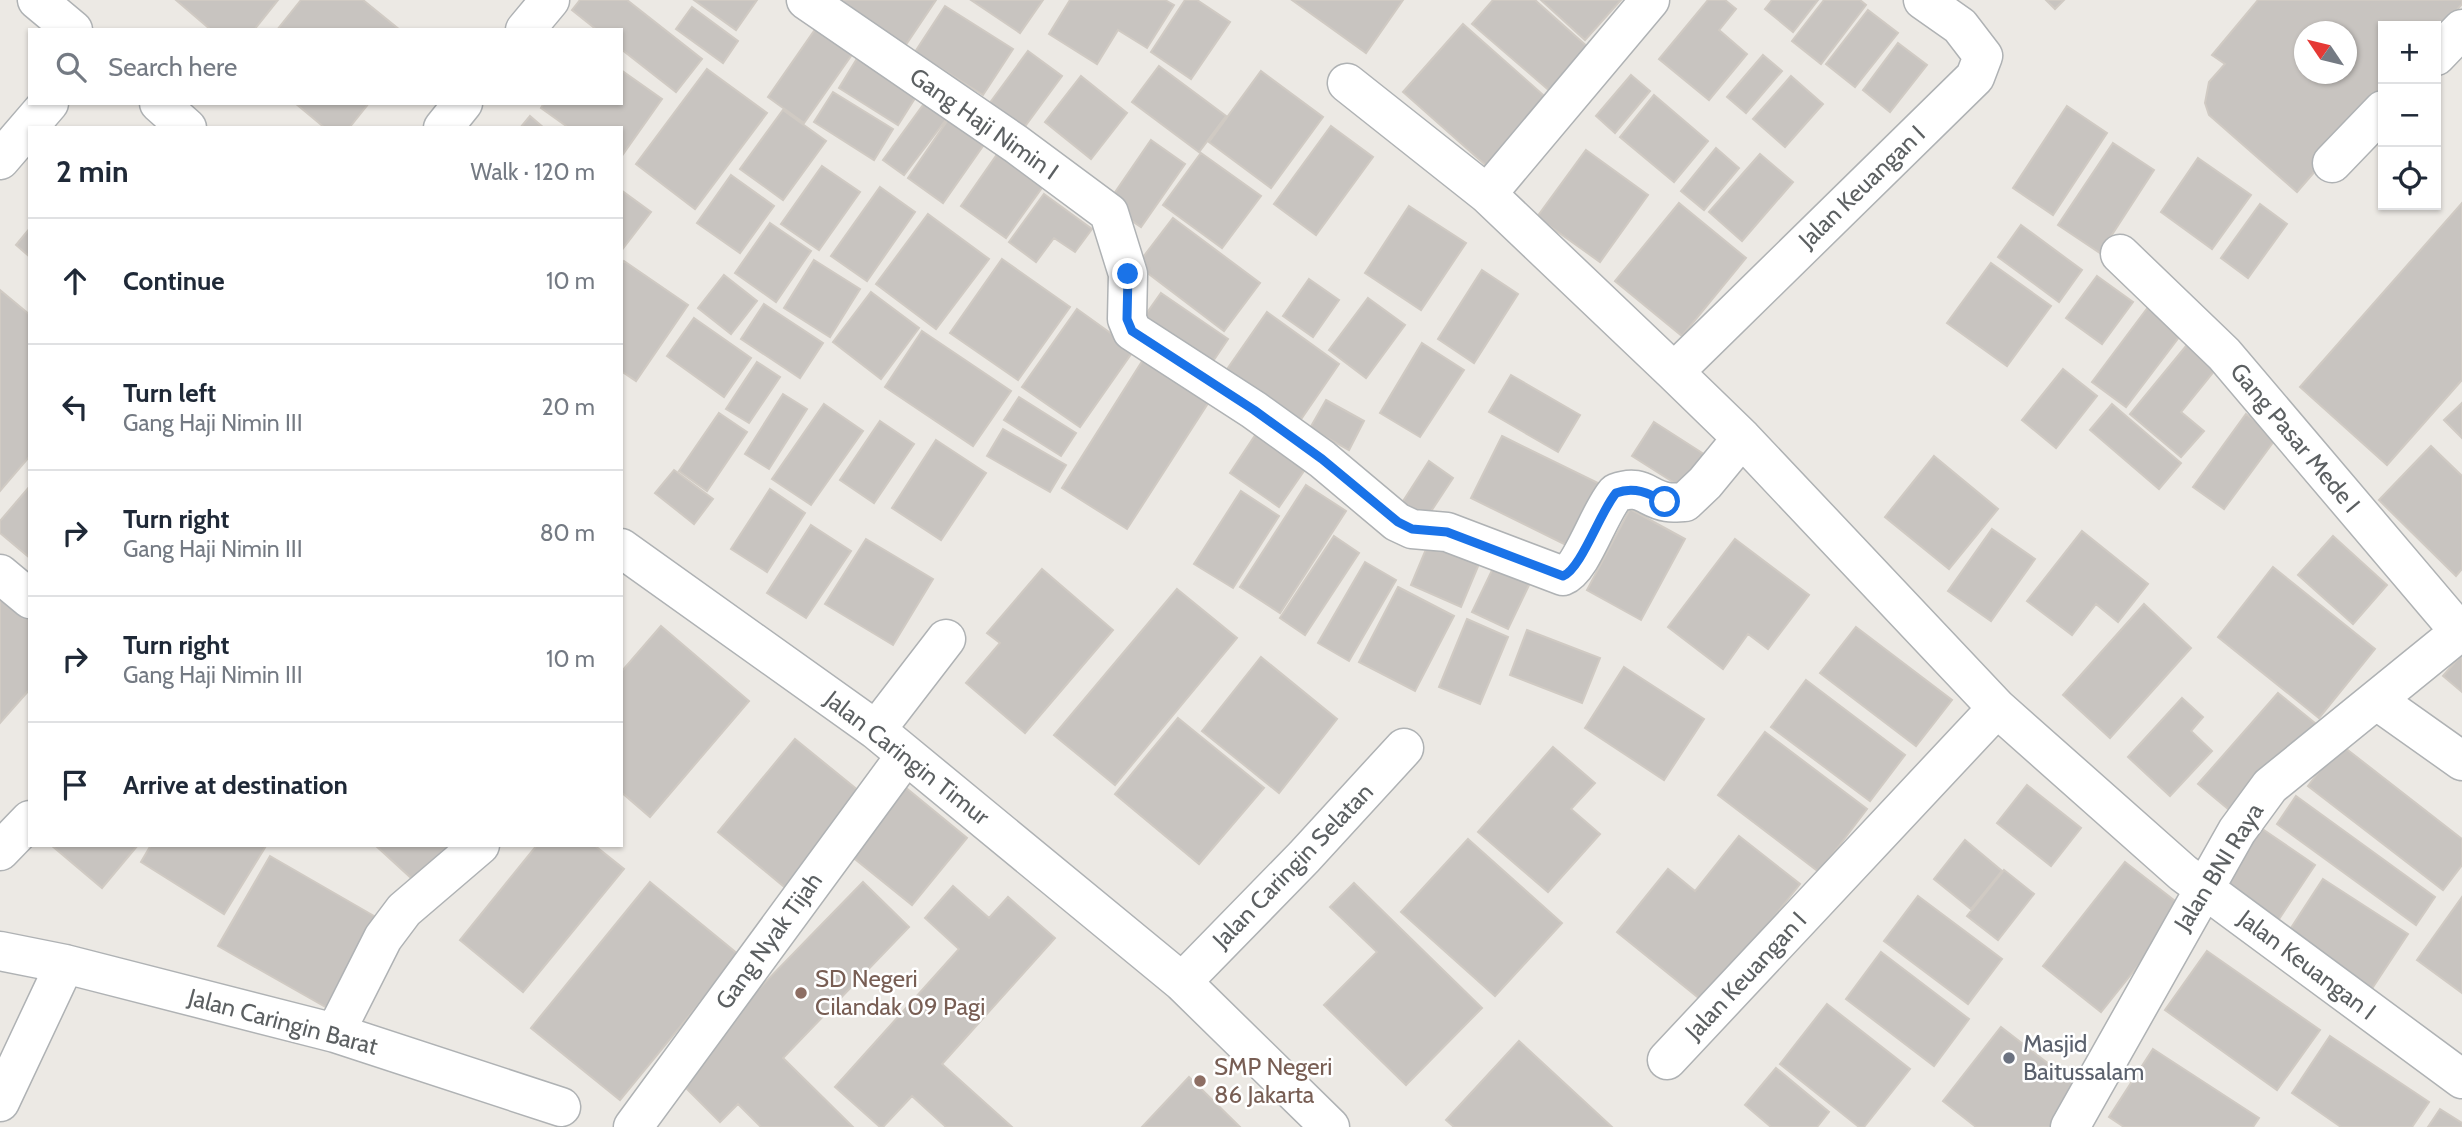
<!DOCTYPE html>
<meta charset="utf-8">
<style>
body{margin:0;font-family:Cabin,sans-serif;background:#f6f6f7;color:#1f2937}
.controls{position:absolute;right:21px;top:21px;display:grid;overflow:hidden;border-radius:0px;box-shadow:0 2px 5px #0004}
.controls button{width:63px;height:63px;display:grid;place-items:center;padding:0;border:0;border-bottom:2px solid #e0e1e3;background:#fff;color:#1f2937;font:35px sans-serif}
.compass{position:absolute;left:2294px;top:21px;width:63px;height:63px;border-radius:50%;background:#fff;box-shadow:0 2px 5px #0004;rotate:305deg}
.stop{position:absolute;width:21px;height:21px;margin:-16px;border:5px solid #1a73e8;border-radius:50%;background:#fff}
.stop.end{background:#1a73e8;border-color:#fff;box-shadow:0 2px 7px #0008}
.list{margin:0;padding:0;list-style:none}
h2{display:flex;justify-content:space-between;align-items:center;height:91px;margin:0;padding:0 28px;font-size:30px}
h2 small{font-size:23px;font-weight:400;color:#747a83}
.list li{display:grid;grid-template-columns:46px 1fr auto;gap:21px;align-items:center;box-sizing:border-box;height:126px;padding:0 28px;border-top:2px solid #e0e1e3}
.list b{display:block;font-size:26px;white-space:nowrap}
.list p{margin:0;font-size:23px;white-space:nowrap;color:#747a83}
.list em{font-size:23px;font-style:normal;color:#747a83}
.icon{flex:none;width:38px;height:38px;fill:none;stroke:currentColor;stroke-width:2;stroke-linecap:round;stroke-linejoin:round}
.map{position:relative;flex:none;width:2462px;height:1127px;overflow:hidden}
.search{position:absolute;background:#fff;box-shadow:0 2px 5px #0004;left:28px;top:28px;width:595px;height:77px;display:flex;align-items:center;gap:18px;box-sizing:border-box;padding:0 24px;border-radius:0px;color:#747a83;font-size:26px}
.panel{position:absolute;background:#fff;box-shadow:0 2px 5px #0004;left:28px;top:126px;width:595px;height:721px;border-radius:0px}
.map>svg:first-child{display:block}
</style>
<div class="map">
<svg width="2462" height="1127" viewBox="0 0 2462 1127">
<rect width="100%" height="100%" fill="#ece9e4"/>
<!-- building -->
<path fill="#c8c4c0" stroke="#d0cac3" stroke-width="2" fill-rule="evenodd" d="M 176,0 L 278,0 L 254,30 L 211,30 Z
M 301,0 L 363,0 L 400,30 L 277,30 Z
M 580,0 L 627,0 L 702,59 L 676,92 L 621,49 L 621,30 L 597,30 L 572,10 Z
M 694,0 L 757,0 L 736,30 Z
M 843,0 L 936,0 L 899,55 L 836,11 Z
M 971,0 L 1043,0 L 1020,33 Z
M 1070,0 L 1165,0 L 1174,5 L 1147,48 L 1118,30 L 1097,64 L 1049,34 Z
M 1185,0 L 1197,0 L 1230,22 L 1191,79 L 1151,52 Z
M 1292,0 L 1403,0 L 1366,53 Z
M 1493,0 L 1535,0 L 1589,48 L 1551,92 L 1472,24 Z
M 1541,0 L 1621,0 L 1585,40 Z
M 1708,0 L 1725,0 L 1736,9 L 1719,30 L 1747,54 L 1709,100 L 1659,59 Z
M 1772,0 L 1818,0 L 1793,32 L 1765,9 Z
M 1824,0 L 1860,0 L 1866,5 L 1821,64 L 1792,41 Z
M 2046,0 L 2064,0 L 2055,9 Z
M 2258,0 L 2462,0 L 2462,4 L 2436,34 L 2436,26 L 2383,26 L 2383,93 L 2297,192 L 2209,115 L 2205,103 L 2209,82 L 2225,64 L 2212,55 ZM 2304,32 L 2346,32 L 2346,74 L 2304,74 Z
M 945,6 L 1013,49 L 983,95 L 915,52 Z
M 692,7 L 738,41 L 723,63 L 676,29 Z
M 1868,10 L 1898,33 L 1855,87 L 1826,64 Z
M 821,21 L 858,46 L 804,123 L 768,97 Z
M 1463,24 L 1550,101 L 1489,168 L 1403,92 Z
M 1898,43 L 1927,65 L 1890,112 L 1863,90 Z
M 1028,51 L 1062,76 L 1023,129 L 989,104 Z
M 1763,55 L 1782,71 L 1746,113 L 1727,97 Z
M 858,57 L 917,95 L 898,125 L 839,88 Z
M 1159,66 L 1226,116 L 1199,152 L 1132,102 Z
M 707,69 L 767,113 L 695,209 L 636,164 Z
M 621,70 L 662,99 L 621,157 L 621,128 L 569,128 L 541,108 L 544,103 L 621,103 Z
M 1261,71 L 1323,117 L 1271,188 L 1209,142 Z
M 1631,75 L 1650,91 L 1615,133 L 1596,116 Z
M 1081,76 L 1127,113 L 1091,159 L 1045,122 Z
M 1791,76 L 1823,104 L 1785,147 L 1753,119 Z
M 833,92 L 893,129 L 874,160 L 814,122 Z
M 1654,95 L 1708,141 L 1674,182 L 1620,137 Z
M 926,101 L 948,117 L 904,175 L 883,160 Z
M 295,103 L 369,103 L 349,128 L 325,128 Z
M 2067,106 L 2107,133 L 2053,215 L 2013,188 Z
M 783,110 L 826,141 L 783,200 L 740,169 Z
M 954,111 L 990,136 L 943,203 L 908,178 Z
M 530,116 L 544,128 L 520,128 Z
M 1331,126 L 1373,157 L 1316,235 L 1274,204 Z
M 1151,140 L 1185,164 L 1141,227 L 1107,204 Z
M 2113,143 L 2154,170 L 2100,253 L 2058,225 Z
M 1716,148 L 1739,168 L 1704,210 L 1681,191 Z
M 1586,150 L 1648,195 L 1600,262 L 1537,217 Z
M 998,153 L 1044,185 L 1006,238 L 961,206 Z
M 1201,153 L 1261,196 L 1222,248 L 1163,205 Z
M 1760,154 L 1793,182 L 1742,241 L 1709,212 Z
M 2198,158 L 2251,195 L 2212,249 L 2161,212 Z
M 822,166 L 860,192 L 819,250 L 781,224 Z
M 731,175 L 774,206 L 740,253 L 697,223 Z
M 880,187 L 915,212 L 867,281 L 831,256 Z
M 621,190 L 651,212 L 621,251 Z
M 1044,194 L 1092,229 L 1075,252 L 1054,238 L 1036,262 L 1009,242 Z
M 1679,203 L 1746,258 L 1682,336 L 1615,281 Z
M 2462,203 L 2462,380 L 2387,465 L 2300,387 Z
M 2260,204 L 2287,224 L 2248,278 L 2221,258 Z
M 1409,206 L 1466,243 L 1421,310 L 1365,273 Z
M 928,214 L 989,259 L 936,329 L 876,284 Z
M 1173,218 L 1260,283 L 1224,331 L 1137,265 Z
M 770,223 L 811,251 L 776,302 L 735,273 Z
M 2021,225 L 2082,270 L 2059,302 L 1998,257 Z
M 30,228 L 30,257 L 16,245 Z
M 1002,259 L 1070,307 L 1018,380 L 950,333 Z
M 814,260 L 860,289 L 830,337 L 784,308 Z
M 624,261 L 688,305 L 636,381 L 621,371 L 621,264 Z
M 1991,263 L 2051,306 L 2007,366 L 1947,323 Z
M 1482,270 L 1518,294 L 1474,363 L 1438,339 Z
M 724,275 L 757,301 L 731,334 L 698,308 Z
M 2097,276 L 2133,302 L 2102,344 L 2066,318 Z
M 1309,279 L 1339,300 L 1313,337 L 1283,316 Z
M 0,290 L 30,315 L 30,456 L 0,491 Z
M 871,292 L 919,328 L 881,379 L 833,342 Z
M 1161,293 L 1228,339 L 1207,370 L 1139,324 Z
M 1368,298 L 1405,325 L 1366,378 L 1329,350 Z
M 2152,302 L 2186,328 L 2126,407 L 2092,382 Z
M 764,304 L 823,343 L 800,378 L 741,339 Z
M 1077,309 L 1134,350 L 1080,427 L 1022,387 Z
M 1267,312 L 1339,364 L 1295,428 L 1223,375 Z
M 694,318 L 751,358 L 724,397 L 667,356 Z
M 922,331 L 1011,391 L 973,446 L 885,387 Z
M 2191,340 L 2220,364 L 2181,412 L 2204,431 L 2181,457 L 2130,414 Z
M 1422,343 L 1464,370 L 1420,437 L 1380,413 Z
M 1148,352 L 1214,394 L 1127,529 L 1062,488 Z
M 757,362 L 780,377 L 749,423 L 726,409 Z
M 2063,369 L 2097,396 L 2056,448 L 2022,420 Z
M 1511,375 L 1580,415 L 1558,452 L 1489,412 Z
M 783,394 L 807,409 L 769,469 L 745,454 Z
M 1019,397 L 1076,433 L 1061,456 L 1004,420 Z
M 1326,400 L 1364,421 L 1349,450 L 1310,428 Z
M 2462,403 L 2462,438 L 2444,420 Z
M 824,404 L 863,431 L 811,505 L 772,479 Z
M 2112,404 L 2181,463 L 2159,489 L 2090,430 Z
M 719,413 L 747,432 L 707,491 L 679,471 Z
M 2246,414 L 2277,437 L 2224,509 L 2193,487 Z
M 880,421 L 914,444 L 874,503 L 840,480 Z
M 1654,422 L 1710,458 L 1689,492 L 1632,456 Z
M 1003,429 L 1066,465 L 1050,492 L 987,456 Z
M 1256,434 L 1306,468 L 1279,507 L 1230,473 Z
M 1502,436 L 1604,486 L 1572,548 L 1471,498 Z
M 936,440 L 986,473 L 941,540 L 892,508 Z
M 2431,446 L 2462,476 L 2462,569 L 2456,576 L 2379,500 Z
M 1934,456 L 1998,509 L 1949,569 L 1885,517 Z
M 1429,461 L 1453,478 L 1420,528 L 1396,512 Z
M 674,470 L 713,499 L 694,524 L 655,493 Z
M 1306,485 L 1346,511 L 1280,613 L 1240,587 Z
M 30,486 L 30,558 L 0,533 L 0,521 Z
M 770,489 L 805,513 L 767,572 L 731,549 Z
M 1241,491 L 1279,516 L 1233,588 L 1194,564 Z
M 1630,509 L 1685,539 L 1641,620 L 1587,590 Z
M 811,525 L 851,551 L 806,618 L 767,593 Z
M 1992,529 L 2035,559 L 1991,621 L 1948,591 Z
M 2082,531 L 2148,584 L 2118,622 L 2096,604 L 2072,635 L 2027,601 Z
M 1334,536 L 1359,553 L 1305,635 L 1280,618 Z
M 2333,536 L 2387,585 L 2353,624 L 2298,575 Z
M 866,539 L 933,579 L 893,645 L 825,604 Z
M 1735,539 L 1809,595 L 1768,649 L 1748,634 L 1723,669 L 1668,627 Z
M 1429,542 L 1479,564 L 1461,607 L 1411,585 Z
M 1365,562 L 1396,580 L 1349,661 L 1318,643 Z
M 1495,564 L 1531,581 L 1508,629 L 1472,612 Z
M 2273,567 L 2375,649 L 2319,718 L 2218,637 Z
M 1042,569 L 1113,630 L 1025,733 L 966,683 L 1000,643 L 987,633 Z
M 0,580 L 30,606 L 30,689 L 0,723 Z
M 1398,587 L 1454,616 L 1415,691 L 1359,662 Z
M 1177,589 L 1237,638 L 1115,785 L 1054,735 Z
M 2144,604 L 2191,648 L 2110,738 L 2063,695 Z
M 1467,619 L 1508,637 L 1480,704 L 1439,687 Z
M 661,626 L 749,701 L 650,817 L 621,792 L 621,672 Z
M 1856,627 L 1952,700 L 1916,746 L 1820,673 Z
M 1527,630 L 1600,658 L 1582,703 L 1510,675 Z
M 2462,654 L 2462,692 L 2443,676 Z
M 1261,657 L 1337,719 L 1279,793 L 1202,731 Z
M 1624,667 L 1704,719 L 1664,780 L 1585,728 Z
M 1806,680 L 1905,755 L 1870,801 L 1771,727 Z
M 2278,693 L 2320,727 L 2239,818 L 2198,784 Z
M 2182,698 L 2203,717 L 2191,731 L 2212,751 L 2170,796 L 2128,757 Z
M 1178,718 L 1264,788 L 1199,864 L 1115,794 Z
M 1765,732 L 1867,809 L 1819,872 L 1718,795 Z
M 795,739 L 865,796 L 788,890 L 718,832 Z
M 2340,744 L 2462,839 L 2462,865 L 2443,890 L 2308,786 Z
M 1553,747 L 1595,783 L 1571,809 L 1600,834 L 1548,892 L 1478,832 Z
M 2027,785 L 2081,828 L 2051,866 L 1997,823 Z
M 905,787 L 967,838 L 912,905 L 850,855 Z
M 2296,796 L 2435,897 L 2416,925 L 2277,824 Z
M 2258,826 L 2315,865 L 2273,928 L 2215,890 Z
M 1739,836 L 1800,884 L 1705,1003 L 1617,932 L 1668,869 L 1695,891 Z
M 1468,839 L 1562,923 L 1495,996 L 1401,912 Z
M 1965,840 L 2002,871 L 1971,909 L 1934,879 Z
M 51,845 L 138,845 L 102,888 Z
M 151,845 L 265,845 L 266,846 L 224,914 L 141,862 Z
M 375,845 L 462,845 L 422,888 Z
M 537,845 L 594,845 L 624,869 L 523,992 L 460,940 Z
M 270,856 L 381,920 L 329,1009 L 218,946 Z
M 2125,862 L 2184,908 L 2101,1012 L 2043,966 Z
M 2004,870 L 2034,894 L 1998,940 L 1967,916 Z
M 2323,879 L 2408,934 L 2371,990 L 2287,934 Z
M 650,882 L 739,955 L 620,1100 L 531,1028 Z
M 863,882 L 909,927 L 783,1058 L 853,1127 L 761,1127 L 738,1104 L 720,1122 L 674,1076 Z
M 1354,883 L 1482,1008 L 1406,1085 L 1324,1005 L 1377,952 L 1330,907 Z
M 953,886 L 989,918 L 1008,897 L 1055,938 L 942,1064 L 1012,1127 L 946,1127 L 912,1096 L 883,1127 L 880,1127 L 835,1087 L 959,949 L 925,918 Z
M 1918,896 L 2002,959 L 1968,1004 L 1884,941 Z
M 2462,897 L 2462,993 L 2417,960 Z
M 2207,951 L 2320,1030 L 2277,1090 L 2165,1010 Z
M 1881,952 L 1969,1019 L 1934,1066 L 1846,999 Z
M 1827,1004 L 1910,1069 L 1864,1127 L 1859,1127 L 1780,1064 Z
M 2001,1027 L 2081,1089 L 2051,1127 L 1976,1127 L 1943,1101 Z
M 2330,1036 L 2429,1102 L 2412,1127 L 2341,1127 L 2292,1093 Z
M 1519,1041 L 1612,1127 L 1454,1127 L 1446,1120 Z
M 2153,1049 L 2259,1118 L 2253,1127 L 2124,1127 L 2109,1117 Z
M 1776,1068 L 1829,1112 L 1817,1127 L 1771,1127 L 1745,1105 Z
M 1189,1077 L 1240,1127 L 1142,1127 Z
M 2440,1109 L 2462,1123 L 2462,1127 L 2428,1127 Z"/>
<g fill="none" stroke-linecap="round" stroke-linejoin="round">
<defs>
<path id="minor" d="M 37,0 L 73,30
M 806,0 L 1016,144 L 1109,213 L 1128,274 L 1127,319 L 1132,331 L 1254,410 L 1322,459 L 1397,522 L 1412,529 L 1447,532 L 1563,576 C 1582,569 1599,512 1616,493 C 1642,483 1647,499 1667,502 C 1673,503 1680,502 1685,502 L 1705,483 L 1742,438
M 525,30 L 550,0
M 2436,56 L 2462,29
M 1347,83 L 1487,194 L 1674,372 L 1742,438 L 1997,708 L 2183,873 L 2462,1079
M 159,103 L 187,128
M 443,128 L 463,103
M 0,160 L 49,103
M 2332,163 L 2383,110
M 1487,194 L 1650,0
M 2120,254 L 2224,354 L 2460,632
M 1674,372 L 1975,77 L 1983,56 L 1960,26 L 1923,0
M 621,548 L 876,730 L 1182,982 L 1330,1127
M 0,574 L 30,599
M 2376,700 L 2462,761
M 876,730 L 946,639
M 0,851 L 30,820
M 0,951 L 65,964 L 335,1033 L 561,1107
M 1182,982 L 1304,857 L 1404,748
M 335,1033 L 383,938 L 404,910 L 480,845
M 1667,1060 L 1997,708
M 0,1102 L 65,964
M 633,1127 L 906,755
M 2070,1127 L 2237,831 L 2270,786 L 2462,630"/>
</defs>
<!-- minor casing -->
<use href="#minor" stroke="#afb2b4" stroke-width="41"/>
<!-- minor -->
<use href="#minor" stroke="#fff" stroke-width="38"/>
</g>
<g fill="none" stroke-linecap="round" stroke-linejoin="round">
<!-- route -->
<path stroke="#1a73e8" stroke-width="9" d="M 1128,274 L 1127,319 L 1132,331 L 1254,410 L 1322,459 L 1398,522 L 1412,529 L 1447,532 L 1563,576 C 1581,569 1600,512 1616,493 C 1634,486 1649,493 1665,502"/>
</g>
<!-- markers -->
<g fill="#8d6e63" stroke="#fff" stroke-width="2.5">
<circle cx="801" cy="993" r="7"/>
<circle cx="1200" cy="1081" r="7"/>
</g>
<circle fill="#6b7280" stroke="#fff" stroke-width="2.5" cx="2009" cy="1058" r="7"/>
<g text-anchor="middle" stroke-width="5" stroke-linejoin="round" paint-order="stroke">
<!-- street labels -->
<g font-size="24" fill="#5c6062" stroke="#fff">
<text transform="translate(984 124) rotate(35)" y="8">Gang Haji Nimin I</text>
<text transform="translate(1862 187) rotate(-44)" y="8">Jalan Keuangan I</text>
<text transform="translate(2295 438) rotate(50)" y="8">Gang Pasar Mede I</text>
<text transform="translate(907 758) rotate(38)" y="8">Jalan Caringin Timur</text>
<text transform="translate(1293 866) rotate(-46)" y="8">Jalan Caringin Selatan</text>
<text transform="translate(2219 867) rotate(-58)" y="8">Jalan BNI Raya</text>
<text transform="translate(769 941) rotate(-54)" y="8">Gang Nyak Tijah</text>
<text transform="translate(2307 965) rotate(37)" y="8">Jalan Keuangan I</text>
<text transform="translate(1746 976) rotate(-47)" y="8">Jalan Keuangan I</text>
<text transform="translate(283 1022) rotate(15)" y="8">Jalan Caringin Barat</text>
</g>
<!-- education labels -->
<g font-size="24" fill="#785e54" stroke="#fff" text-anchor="start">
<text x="815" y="987">SD Negeri<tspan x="815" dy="28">Cilandak 09 Pagi</tspan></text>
<text x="1214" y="1075">SMP Negeri<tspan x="1214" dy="28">86 Jakarta</tspan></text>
</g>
<!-- worship labels -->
<g font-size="24" fill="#5b616d" stroke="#fff" text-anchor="start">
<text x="2023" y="1052">Masjid<tspan x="2023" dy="28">Baitussalam</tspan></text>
</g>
</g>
</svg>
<div class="controls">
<button>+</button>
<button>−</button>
<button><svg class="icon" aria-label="locate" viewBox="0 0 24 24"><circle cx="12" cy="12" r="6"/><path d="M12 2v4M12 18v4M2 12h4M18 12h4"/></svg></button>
</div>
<svg class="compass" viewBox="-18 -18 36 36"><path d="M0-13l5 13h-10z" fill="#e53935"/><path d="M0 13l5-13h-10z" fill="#747a83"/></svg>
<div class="stop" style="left:1665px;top:502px"></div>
<div class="stop end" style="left:1128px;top:274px"></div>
<div class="search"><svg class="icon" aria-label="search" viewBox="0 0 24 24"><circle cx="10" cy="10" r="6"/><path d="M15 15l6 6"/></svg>Search here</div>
<section class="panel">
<h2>2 min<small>Walk · 120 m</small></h2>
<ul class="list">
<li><svg class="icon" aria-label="ahead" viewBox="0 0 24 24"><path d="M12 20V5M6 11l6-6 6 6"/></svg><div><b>Continue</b></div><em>10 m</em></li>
<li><svg class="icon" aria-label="left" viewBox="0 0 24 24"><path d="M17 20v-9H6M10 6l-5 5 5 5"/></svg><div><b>Turn left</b><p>Gang Haji Nimin III</p></div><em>20 m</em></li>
<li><svg class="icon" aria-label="right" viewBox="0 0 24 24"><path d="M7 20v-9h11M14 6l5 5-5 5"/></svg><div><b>Turn right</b><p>Gang Haji Nimin III</p></div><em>80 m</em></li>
<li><svg class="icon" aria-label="right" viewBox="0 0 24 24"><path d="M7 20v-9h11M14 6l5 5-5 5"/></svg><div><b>Turn right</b><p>Gang Haji Nimin III</p></div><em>10 m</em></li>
<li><svg class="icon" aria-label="arrive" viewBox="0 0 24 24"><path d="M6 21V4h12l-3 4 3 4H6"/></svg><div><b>Arrive at destination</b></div></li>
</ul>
</section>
</div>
